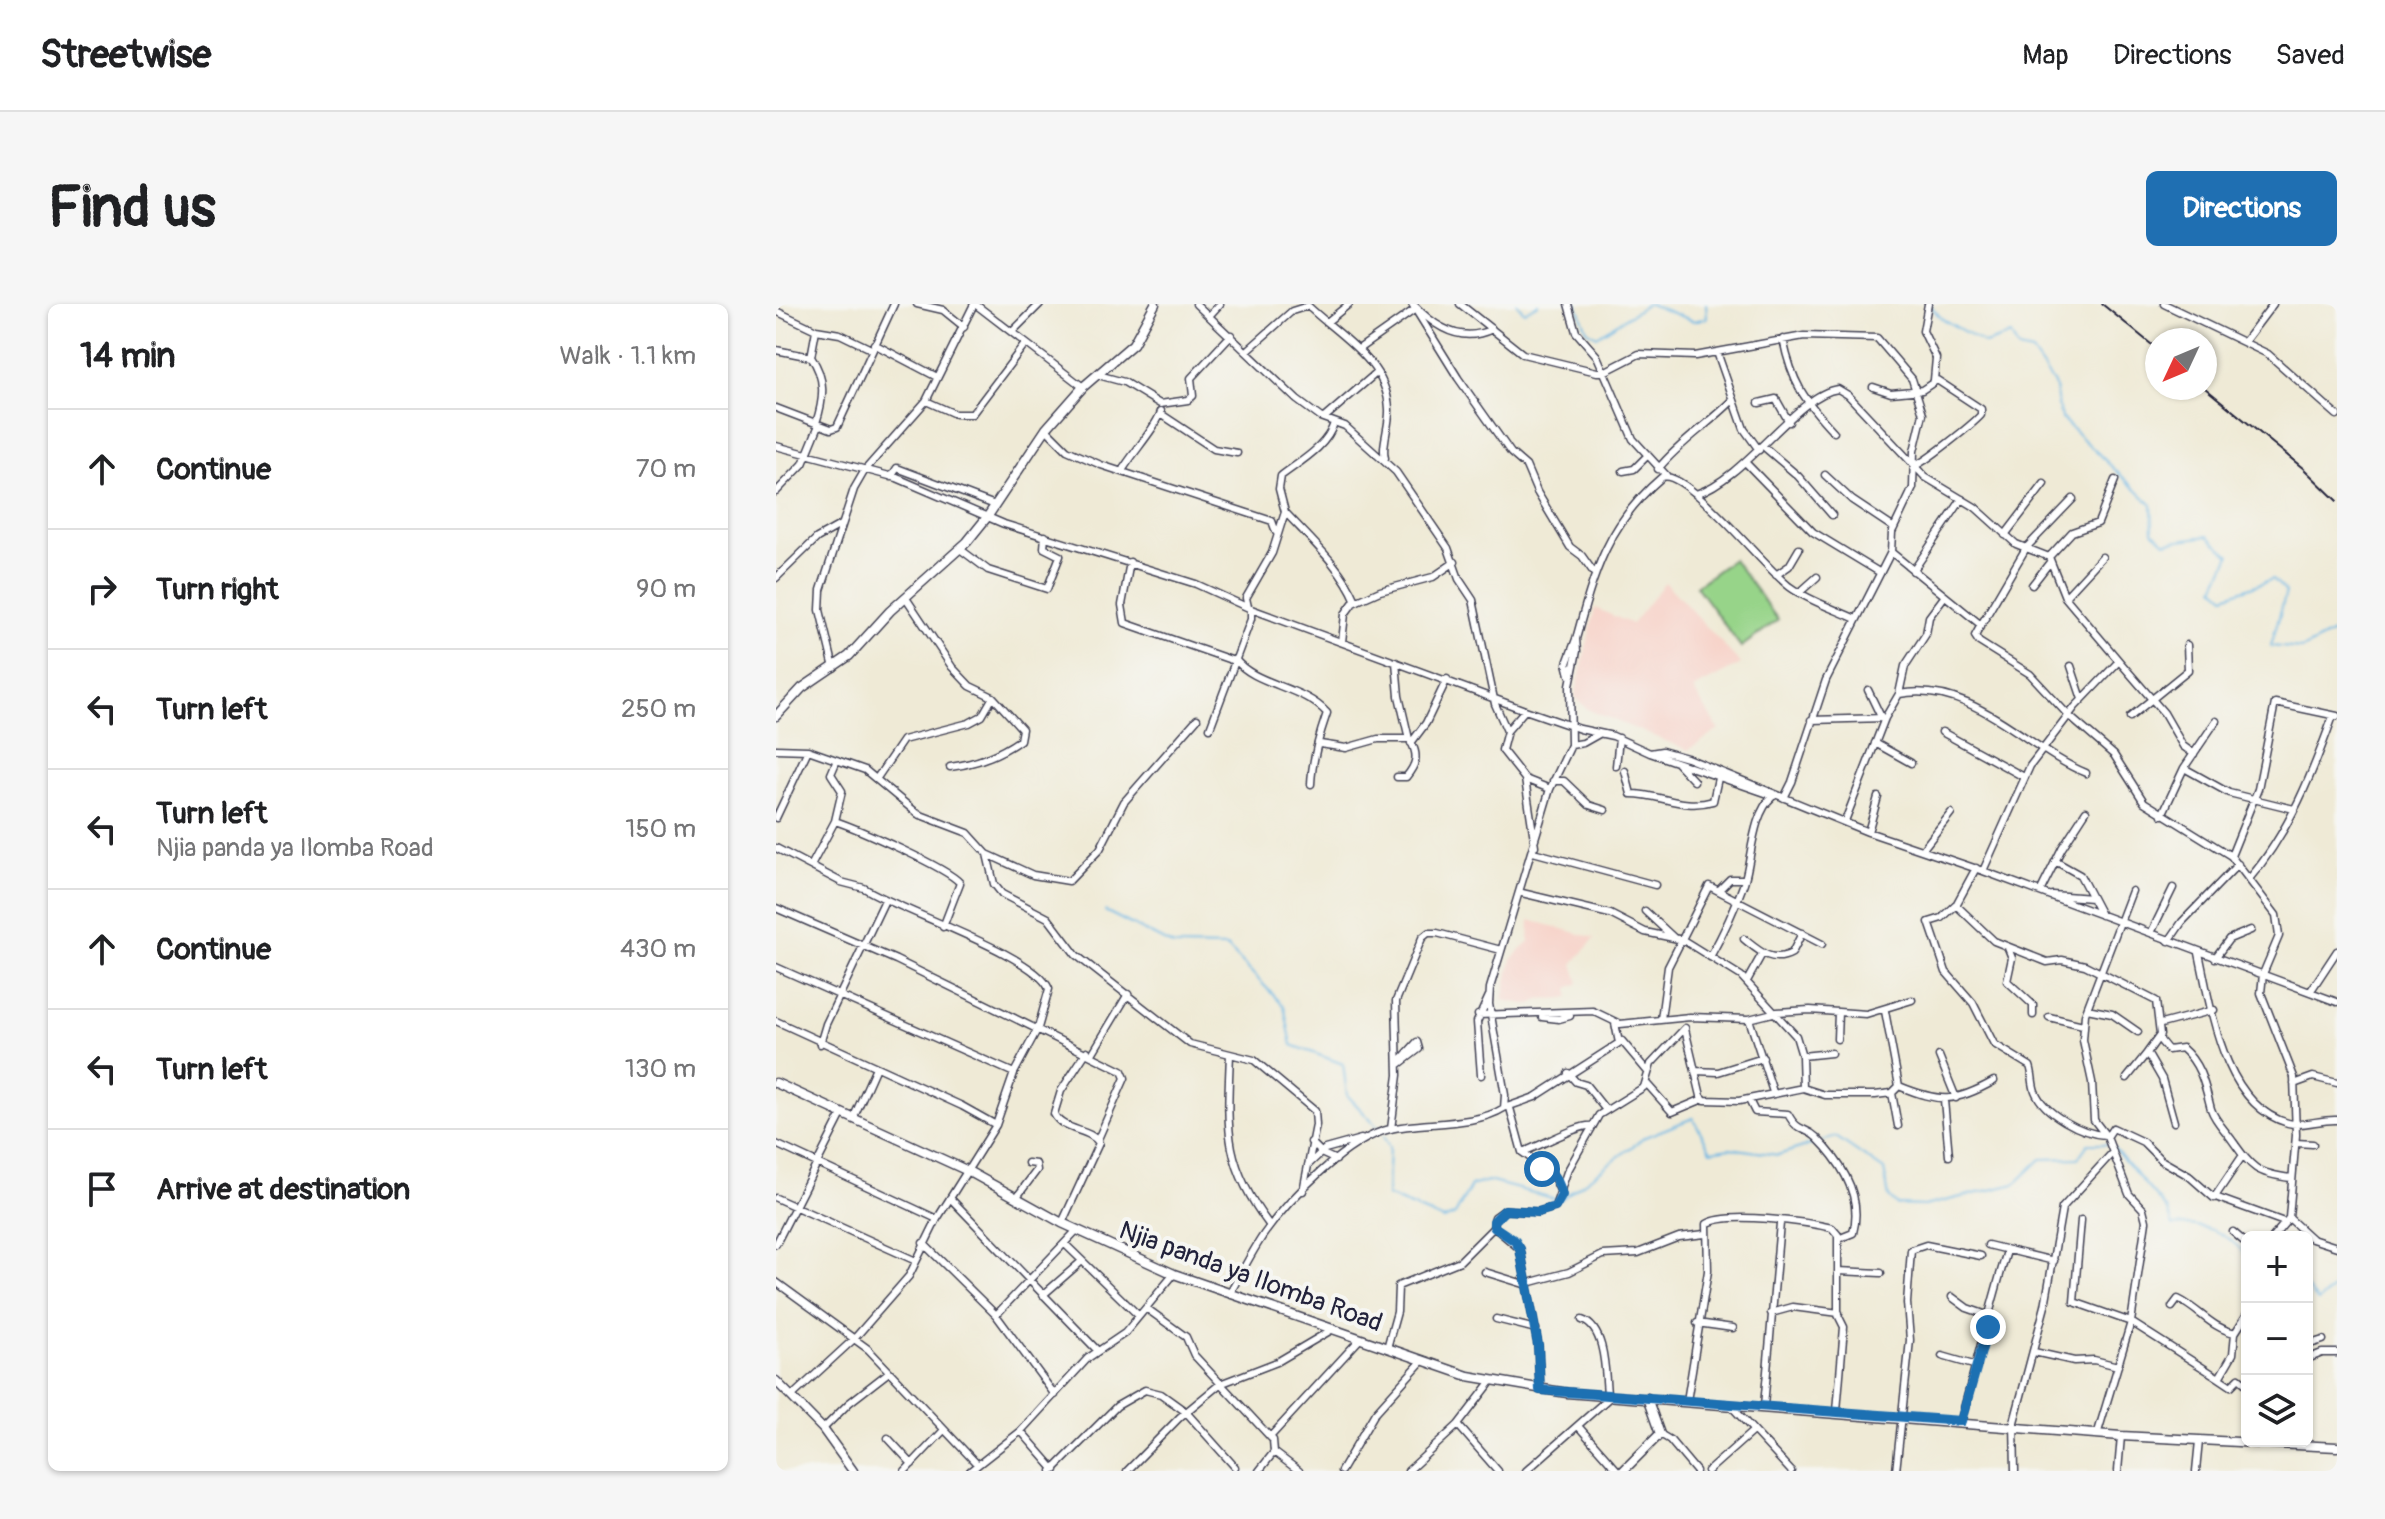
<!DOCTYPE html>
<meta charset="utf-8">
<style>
body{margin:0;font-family:Pangolin,sans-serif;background:#f6f6f6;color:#202124}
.controls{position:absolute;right:24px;bottom:24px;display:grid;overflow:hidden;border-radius:12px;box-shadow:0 2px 6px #0004}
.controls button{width:72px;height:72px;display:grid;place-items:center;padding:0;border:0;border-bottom:2px solid #e0e0e0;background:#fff;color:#202124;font:40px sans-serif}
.compass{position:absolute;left:1369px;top:24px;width:72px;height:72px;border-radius:50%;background:#fff;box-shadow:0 2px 6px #0004;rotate:226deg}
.stop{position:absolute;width:24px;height:24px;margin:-18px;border:6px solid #1f6fb2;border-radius:50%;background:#fff}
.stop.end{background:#1f6fb2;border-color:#fff;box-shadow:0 2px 8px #0008}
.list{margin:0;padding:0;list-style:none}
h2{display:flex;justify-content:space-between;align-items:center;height:104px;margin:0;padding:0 32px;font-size:34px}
h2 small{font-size:26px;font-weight:400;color:#757577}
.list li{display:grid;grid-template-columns:52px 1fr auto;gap:24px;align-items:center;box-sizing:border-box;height:120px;padding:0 32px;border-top:2px solid #e0e0e0}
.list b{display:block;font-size:30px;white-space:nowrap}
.list p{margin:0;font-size:26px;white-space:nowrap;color:#757577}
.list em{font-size:26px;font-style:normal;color:#757577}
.icon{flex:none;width:44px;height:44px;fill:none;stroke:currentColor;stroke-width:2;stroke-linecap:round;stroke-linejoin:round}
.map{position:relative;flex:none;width:1561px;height:1167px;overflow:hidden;border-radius:12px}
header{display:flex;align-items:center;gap:48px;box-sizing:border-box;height:112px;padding:0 40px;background:#fff;border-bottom:2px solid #e0e0e0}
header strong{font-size:38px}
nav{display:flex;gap:44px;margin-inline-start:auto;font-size:28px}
.intro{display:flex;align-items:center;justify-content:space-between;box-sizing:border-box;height:192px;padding:0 48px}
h1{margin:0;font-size:56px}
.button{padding:20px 36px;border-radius:12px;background:#1f6fb2;color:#fff;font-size:28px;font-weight:700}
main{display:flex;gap:48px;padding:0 48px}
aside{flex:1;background:#fff;border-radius:12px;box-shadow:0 2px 6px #0004}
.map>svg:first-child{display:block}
</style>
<header>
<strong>Streetwise</strong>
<nav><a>Map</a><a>Directions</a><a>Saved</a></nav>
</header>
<div class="intro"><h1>Find us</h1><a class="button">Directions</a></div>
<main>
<aside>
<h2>14 min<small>Walk · 1.1 km</small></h2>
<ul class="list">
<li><svg class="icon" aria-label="ahead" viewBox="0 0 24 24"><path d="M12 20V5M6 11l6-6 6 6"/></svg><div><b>Continue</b></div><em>70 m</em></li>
<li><svg class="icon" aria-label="right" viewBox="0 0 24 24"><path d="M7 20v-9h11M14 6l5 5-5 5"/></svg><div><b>Turn right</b></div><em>90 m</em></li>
<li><svg class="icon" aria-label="left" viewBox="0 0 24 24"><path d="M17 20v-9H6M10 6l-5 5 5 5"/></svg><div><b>Turn left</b></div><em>250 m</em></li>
<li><svg class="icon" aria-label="left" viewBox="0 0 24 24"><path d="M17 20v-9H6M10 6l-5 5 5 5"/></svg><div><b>Turn left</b><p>Njia panda ya Ilomba Road</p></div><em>150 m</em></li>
<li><svg class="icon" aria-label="ahead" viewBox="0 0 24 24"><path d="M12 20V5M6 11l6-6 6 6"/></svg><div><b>Continue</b></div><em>430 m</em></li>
<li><svg class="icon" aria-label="left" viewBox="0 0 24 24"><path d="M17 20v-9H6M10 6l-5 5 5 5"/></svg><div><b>Turn left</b></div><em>130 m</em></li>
<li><svg class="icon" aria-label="arrive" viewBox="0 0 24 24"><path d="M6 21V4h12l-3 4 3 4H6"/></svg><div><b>Arrive at destination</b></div></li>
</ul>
</aside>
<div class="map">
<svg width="1561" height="1167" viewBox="0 0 1561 1167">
<rect width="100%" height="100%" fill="#f6f6f2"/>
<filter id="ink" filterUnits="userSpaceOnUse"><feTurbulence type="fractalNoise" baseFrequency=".0125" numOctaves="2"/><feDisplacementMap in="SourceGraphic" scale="16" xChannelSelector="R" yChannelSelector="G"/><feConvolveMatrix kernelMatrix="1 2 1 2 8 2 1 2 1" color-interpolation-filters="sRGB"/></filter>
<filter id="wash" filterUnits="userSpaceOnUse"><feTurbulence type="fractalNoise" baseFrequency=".006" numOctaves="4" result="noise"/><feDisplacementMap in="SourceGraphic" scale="32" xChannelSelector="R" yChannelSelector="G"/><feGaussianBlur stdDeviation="1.8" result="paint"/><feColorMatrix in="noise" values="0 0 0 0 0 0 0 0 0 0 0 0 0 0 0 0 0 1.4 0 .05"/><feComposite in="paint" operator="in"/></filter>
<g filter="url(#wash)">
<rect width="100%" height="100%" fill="#efead6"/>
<!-- built -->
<path fill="#f7d1c7" d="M 889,278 L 965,360 L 917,385 L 943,426 L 912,446 L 813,406 L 799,393 L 819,304 L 856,320 Z
M 754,616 L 819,634 L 797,660 L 803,679 L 793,684 L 793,694 L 765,695 L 754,701 L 727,696 L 736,655 L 753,637 Z"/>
<!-- green -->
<path fill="#97d489" stroke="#5c7b62" stroke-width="2" d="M 957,255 L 1002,316 L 965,343 L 920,282 Z"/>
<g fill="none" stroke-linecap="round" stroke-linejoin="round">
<!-- stream -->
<path stroke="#6ab6e3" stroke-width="2" d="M 741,0 L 748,8 L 762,0
M 801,0 L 811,26 L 821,32 L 871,0
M 873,0 L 918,17 L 931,14 L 930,0
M 1154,1 L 1165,14 L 1209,40 L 1235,31 L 1242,45 L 1256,48 L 1278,80 L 1285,114 L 1376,201 L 1377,227 L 1389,238 L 1432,232 L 1454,251 L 1439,283 L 1449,292 L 1497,275 L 1510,288 L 1495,342 L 1526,345 L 1561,327
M 329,607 L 398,642 L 451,643 L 508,702 L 516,741 L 567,760 L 571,791 L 604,826
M 607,832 L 613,843 L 611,892 L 668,916 L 679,911 L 695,882 L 712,877 L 784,896 L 869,833 L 917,814 L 935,847 L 954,844 L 1002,851 L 1040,839
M 1046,837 L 1060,833 L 1108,866 L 1113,893 L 1121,901 L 1148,902 L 1239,880 L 1265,855 L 1302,854 L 1312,840 L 1331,840
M 1337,843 L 1392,907 L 1397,922 C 1428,918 1451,929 1471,952
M 1531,984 L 1542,997 L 1561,982"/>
</g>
</g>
<g filter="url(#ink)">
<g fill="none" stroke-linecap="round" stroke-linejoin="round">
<defs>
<path id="street" d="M 141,0 L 167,6 L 188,23
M 199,0 L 307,83
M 420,0 L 521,96 L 544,113 L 569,122 L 620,168 L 672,244 L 683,275 L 697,296 L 719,400 L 731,427
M 636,0 L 682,74 L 735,149 L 750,162 L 761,188 L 794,243 L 806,252 L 818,269
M 684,0 L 747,50 L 821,68 L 828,68 L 863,50 L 919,52 L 1028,32 L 1101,34 L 1136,75 L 1147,110 L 1138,147 L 1137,184 L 1116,228 L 1115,248 L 1050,376 L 1016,478 L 1008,494
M 792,0 L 800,28 L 821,52 L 857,135 L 890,171
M 1152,0 L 1147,27 L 1160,54 L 1158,76
M 1388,0 L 1492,50 L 1561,111
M 639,2 C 660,24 686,40 716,25
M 0,7 L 40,26 L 35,53
M 433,12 L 444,0
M 551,18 L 573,0
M 40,26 L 64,30 L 95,45
M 236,28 L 264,0
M 1007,35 C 1016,79 1028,96 1058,128
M 1469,37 L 1497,0
M 98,40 L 161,73
M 584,44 L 638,6
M 0,46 L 35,53 C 50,74 48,95 40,119
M 472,46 L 516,7 L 532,2 C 562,31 611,57 613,105 C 614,121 605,142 609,154
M 941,48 L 968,125 L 983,146
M 322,71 L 348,78 L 384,100 L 412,96 L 417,92 L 415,74 L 455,31
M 1097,83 L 1115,89 L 1146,86 L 1161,76 L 1205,105 L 1205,111 C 1197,120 1147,160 1138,162
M 150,97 L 179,110 L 196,110 L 249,40
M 983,99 L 1000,95 L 1013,118
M 0,104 L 55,125 L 61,123 L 118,0
M 385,110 L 438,145 L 461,149
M 548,114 L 599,70
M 270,125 L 291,146 L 325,161 L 496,217 L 500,228
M 0,142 L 121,174 L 228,220 L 420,280 L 475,305 L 749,406 L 804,425 L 837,432 L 874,449 L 886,447 L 911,454 L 1092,528 L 1207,567 L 1561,698
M 987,142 L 1022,172 L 1056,211
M 970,159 L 1037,228 L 1103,268
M 882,165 C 904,138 932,121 957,96
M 346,167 C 355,151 383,120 385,107
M 847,167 L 858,165 L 870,153
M 1049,171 L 1076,196 L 1118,224
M 115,173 L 121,164 L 219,201
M 0,188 L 27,160 L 43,121
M 920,190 C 970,174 1021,90 1062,85 L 1072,91 L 1149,173 L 1199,203 L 1240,240 L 1273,253 L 1289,293 L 1343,357 L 1299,403 L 1254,462 L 1207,567
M 509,208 C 534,235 566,263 580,297
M 1229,231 L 1268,180
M 184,245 L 212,266 L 271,285 L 284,252 L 268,244 L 269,232
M 1115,248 L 1205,321 L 1199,332 L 1203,338 L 1254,370 L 1293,412 L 1338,451 L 1368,498 L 1455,552 L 1500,611 L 1503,632 L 1487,670 L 1485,689 L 1518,773 L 1520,831 L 1513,914 L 1497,933
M 1273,253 L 1296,228 L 1322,219 L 1339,176
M 354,258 L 346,301 L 349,319 L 458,357
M 1137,267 L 1186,195
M 1000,271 L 1013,262 L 1023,245
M 0,274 L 41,234 L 66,220
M 1256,281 L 1274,258
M 1023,289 L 1041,273
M 1289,293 L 1326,253
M 130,294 L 176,363 L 194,382 L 217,393 L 246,425 L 244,436 C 224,450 199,460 174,463
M 472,303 L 470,294 L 496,249 L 509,208 L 503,185 L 505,172 C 523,158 551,143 558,119
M 1205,321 L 1250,244 L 1297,195
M 566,338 L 569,310 L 577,299 L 604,287 L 657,273 L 679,258
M 459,355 C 478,381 527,382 551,409 C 543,432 536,456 535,480
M 1343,357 L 1388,409 L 1407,442 L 1418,450
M 1295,362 L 1306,395
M 58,364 L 44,306 L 45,286 L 78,185 L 89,166 L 150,97 L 198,0
M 794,371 L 791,359 L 800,335
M 1092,386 L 1106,415
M 1123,390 L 1129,362 L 1150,330 L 1153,313 L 1168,293
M 749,406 L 731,427 L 726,446 L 749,475 L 774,485
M 1354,413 L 1412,366 L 1411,341
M 1035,416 L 1109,414
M 434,424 L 475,315 L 475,305
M 1166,428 L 1248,473
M 635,439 L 650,419 L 671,375
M 1099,439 L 1135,459
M 544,440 L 570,444 L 602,435 L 633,435 L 623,392 L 620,358
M 795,441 L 807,439 L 823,430
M 0,445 L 32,446 L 89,466 L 142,510 L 192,529 L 211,550 L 218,580 L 226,590 L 272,614 L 300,651 L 414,740 L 454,750 C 451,825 447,859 494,922
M 874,449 L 998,492
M 901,459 L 918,477
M 840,462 L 843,434
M 1408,464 L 1453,489 L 1518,505
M 849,467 L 855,490 C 885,490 907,506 937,497 L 942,474
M 621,473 L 630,473 C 640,461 643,452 635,438
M 101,474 L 127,436 L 193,419 L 206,412 L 217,393
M 749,475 L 759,542
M 777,477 L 788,477 L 813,501 L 829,506
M 1386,511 L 1408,464 L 1440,417
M 0,514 L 32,446
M 59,517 L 66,487 L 55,470 L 61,456
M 1069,517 L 1109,414 L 1123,390 C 1196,376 1251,445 1310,469
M 1092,528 L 1102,493
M 0,544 L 65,578 L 88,584 C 126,608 260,651 273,685 L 262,724 L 238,769 L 220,821 L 161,915 L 133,972 L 78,1035 L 16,1092
M 1147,545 L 1175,509
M 757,548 L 879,581
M 211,550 L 257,571 L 293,577 L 324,545 L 348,498 L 421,415
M 1455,552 L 1482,485 L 1499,399 L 1561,412
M 1279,557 L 1304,571 L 1325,611
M 35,562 L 59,517 C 80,524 172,564 184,579 L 167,623
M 1200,564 L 1180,601 L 1166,614 L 1153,618 L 1170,668 L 1197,699 L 1218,740 L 1254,762 C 1257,770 1256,779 1259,787 C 1268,810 1306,830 1329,831
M 1473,575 C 1513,529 1537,468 1557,412
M 944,585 L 954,575 L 969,575
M 1264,588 L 1286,544 L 1310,507
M 746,589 L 834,610 L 869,628 L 907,636 L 965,672 L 1020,732 L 1026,752 L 1027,784
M 1276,591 L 1316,594
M 1180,601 L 1218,637 L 1271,658 L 1286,656 L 1309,661 L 1380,697 L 1384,731 L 1371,749 L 1386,775 L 1398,818
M 0,604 L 120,656 L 346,767 L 349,774 L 322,835
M 869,607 L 898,634
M 1375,629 L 1397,584
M 968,635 C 983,647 996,660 1016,649 L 1026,629
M 1393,637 L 1406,618 L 1462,560
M 1232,644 L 1236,654 L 1231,677 L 1257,701 L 1257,711
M 1423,649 C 1435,704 1447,801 1512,819 C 1527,823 1544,815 1561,816
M 934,653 C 947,630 959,604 968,579 C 976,554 976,510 997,492
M 1439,654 L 1453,635 L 1475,626
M 0,663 L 238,769
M 971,677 L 986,650
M 1534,688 L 1561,647
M 1311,705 L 1336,710 L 1362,728
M 1109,707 L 1123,782 C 1164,799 1179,799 1218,777
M 702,711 L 817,707 L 844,720 L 914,713 L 973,715 L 1001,708 L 1034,706 L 1090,710 L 1136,696
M 766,713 L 783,715 L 794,712
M 1273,713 L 1307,721
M 885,715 L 892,663 L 933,582 L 1046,640
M 973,715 L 997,788
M 0,717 L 186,802 L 220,821
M 1385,720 L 1438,706
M 909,725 L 925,792 L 929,796 L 963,797 L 1027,784 L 1049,791 L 1099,791 L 1116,789 L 1123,782
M 1061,735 L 1062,708
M 1383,735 L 1392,746 L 1406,744 C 1425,760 1429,782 1435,805 C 1439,817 1449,826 1456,836 C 1476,864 1479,869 1515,874
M 846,737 L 872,768
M 44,740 L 50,720 L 109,596
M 316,750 L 352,690
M 454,750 L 478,756 L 539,807 L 540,821 L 527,887
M 1026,752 L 1055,749
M 1163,752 L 1180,794
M 622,759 L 641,738 L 643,745 L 622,761
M 920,767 L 942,768 L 987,754
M 792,769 L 800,778 L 810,781 L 829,805
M 705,771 L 701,718 L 713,692
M 1351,774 L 1371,749
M 871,780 L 896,808 L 927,795
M 1518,780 L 1537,773 L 1561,779
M 1116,789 L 1122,822
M 973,796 L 979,808 L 1012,810 C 1022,829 1028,822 1040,833 C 1065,858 1087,892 1077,929 L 1062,935
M 1168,796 L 1173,852
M 728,804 L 759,793 L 843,739 L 839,719
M 734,804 L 746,848 L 776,869 L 785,888
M 77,815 L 100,763
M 615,825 L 622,771 L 620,697 L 646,634 L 652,629 L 661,629 L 725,646
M 1331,833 L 1337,824 L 1367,838 L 1385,856 L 1413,872 L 1438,894 L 1465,854
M 535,838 L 547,850 L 560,856
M 1520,839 L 1537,840
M 0,840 L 161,915
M 746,848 C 763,843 804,819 817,822
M 532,861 L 549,845 L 585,835
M 0,894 L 140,957
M 174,894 L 321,1046
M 240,894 L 261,866 L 260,860 L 252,859
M 1442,894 L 1508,918
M 1513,914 L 1536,935 L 1561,943
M 1305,916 L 1298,998 L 1355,1018 L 1443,1074 L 1457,1050 L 1459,1029 L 1471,1010
M 286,919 L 323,839 C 314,824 287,828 278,810 L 285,787 L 311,747
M 1457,928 L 1471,940
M 147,939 L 220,1011 L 279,1091
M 0,940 L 66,810
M 289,940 L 363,1012
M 1212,941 L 1278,957
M 1062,967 L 1105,969
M 709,968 L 748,980 L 793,968 L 827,951 L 862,949 L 903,933 L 929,930
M 0,978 L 92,1045 L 201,1160
M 454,989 C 465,970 475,949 488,930 C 513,895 571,835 614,825 C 647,817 698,823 728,804 L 729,791 L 713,700 L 714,684 L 774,485 L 795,441 L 794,381 L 801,347 L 800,335 C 818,269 831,220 886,173 C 912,166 989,265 1014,283 C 1033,297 1059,305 1080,315
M 267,991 L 306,957
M 1176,993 L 1191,1004 L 1214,1012
M 1396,1003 L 1402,995 C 1423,1005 1435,1024 1459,1029
M 370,1004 L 410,1033 L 418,1051 L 497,1136 L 498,1148 L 483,1167
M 995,1009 L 1017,1003 L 1063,1009
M 220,1011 L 301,926
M 720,1015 L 760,1025
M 806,1016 C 830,1024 829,1069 831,1090
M 921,1019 L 957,1024
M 1531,1041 L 1547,1036
M 611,1044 L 621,1008 L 622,982 L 684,957 L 718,923
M 1258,1048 L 1298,1057 L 1318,1056 L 1342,1062
M 1166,1052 L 1201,1062
M 1531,1055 L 1546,1049 L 1561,1049
M 1443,1074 L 1455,1082 L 1463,1074 L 1471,1081
M 764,1086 L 762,1041 L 744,945 L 718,923 L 719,913 L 729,906 L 762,908 L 779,903 L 791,868 L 823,811 L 868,783 L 875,760 L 909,724
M 911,1097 L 932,967 L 931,920 C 950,907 1031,918 1056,924 L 1062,931 L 1062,1011 L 1068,1023 L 1061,1107
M 955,1102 L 1015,1167
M 988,1102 L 1004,919
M 1185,1117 C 1200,1060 1214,1003 1231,947
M 682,1121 L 722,1167
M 802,1122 L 842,1167
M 47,1125 L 73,1099 L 113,1068
M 245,1127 L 279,1166
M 1322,1128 L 1355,1018 L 1370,917 L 1367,905 L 1353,890 L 1331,833 L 1318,816 L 1316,778 L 1307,736 L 1309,710 L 1356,587
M 884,1130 L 894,1136 L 920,1167
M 494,1133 L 584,1035
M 112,1134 L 136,1160
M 498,1148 L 523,1167
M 129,1167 L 167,1127
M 194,1167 L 245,1127 L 312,1054 L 349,1029 L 398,970
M 276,1167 L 341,1102 L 369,1086 L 385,1090 L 410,1108 L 459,1163
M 351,1167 L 404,1113 L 444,1080 L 501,1058 L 557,1025
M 565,1167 L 599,1109 L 647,1056
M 632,1167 L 682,1121 L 715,1078
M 750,1167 L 834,1093
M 932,1167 L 977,1127
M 1120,1167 L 1134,1036 L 1131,999 L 1135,946 L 1150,941 L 1205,952
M 1239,1167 L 1238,1118 L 1269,1002 L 1286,904 L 1337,848
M 1342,1167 L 1345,1132
M 1420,1167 L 1423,1137"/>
<path id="secondary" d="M 0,412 L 26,384 L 73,352 L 114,307 L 191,238 L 212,212 L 270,125 L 307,83 L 357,40 L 379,0
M 0,779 L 192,867 L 286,919 L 398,970 L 692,1072 L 791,1089 L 1345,1132 L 1561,1143
M 0,1077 L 47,1125 L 77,1167
M 847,1167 L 884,1130 L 871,1094"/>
</defs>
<!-- street casing -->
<use href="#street" stroke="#414052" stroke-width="9"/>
<!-- secondary casing -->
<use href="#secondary" stroke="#414052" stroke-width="11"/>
<!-- street -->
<use href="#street" stroke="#fff" stroke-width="6"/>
<!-- secondary -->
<use href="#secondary" stroke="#fff" stroke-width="8"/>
<!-- rail -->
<path stroke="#22223b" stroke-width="2" d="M 1326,0 L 1381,45
M 1429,84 L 1528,165 L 1561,197"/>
</g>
</g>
<g fill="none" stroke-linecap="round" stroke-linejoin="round" filter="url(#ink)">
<!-- route -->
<path stroke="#1f6fb2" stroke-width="10" d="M 766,865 C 779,869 783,879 786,891 L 779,903 L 762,908 L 729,906 L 718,917 L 718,923 L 739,937 L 744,945 L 762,1041 L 764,1086 L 1185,1117 L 1212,1023"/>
</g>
<g text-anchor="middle" stroke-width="8" stroke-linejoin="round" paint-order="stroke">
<!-- street labels -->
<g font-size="26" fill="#22223b" stroke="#f6f6f2">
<text transform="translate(475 972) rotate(20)" y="9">Njia panda ya Ilomba Road</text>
</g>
</g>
</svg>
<div class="controls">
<button>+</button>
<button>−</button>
<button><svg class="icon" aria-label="layers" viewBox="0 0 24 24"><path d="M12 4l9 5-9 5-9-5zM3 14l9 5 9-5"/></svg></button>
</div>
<svg class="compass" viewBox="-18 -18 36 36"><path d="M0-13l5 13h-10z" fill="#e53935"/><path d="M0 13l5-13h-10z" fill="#757577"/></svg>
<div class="stop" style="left:766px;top:865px"></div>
<div class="stop end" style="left:1212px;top:1023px"></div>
</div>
</main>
